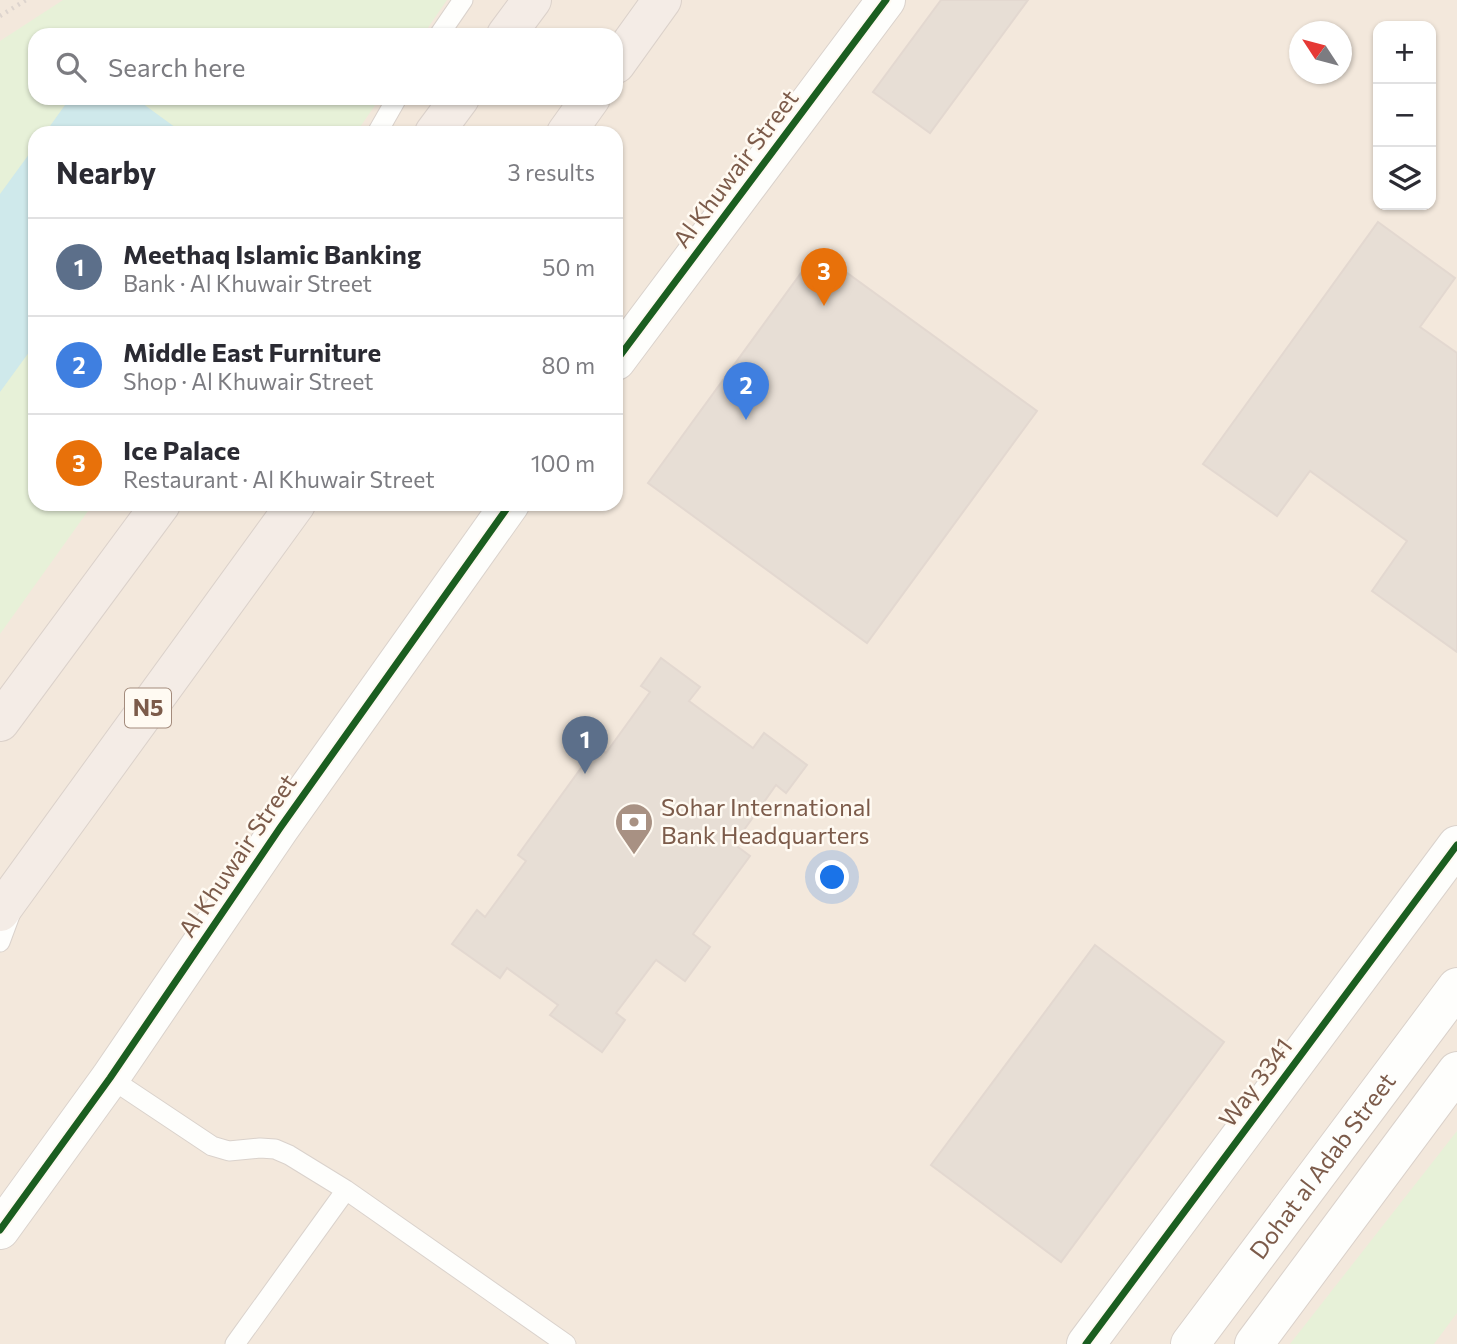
<!DOCTYPE html>
<meta charset="utf-8">
<style>
body{margin:0;font-family:Commissioner,sans-serif;background:#f7f7f7;color:#2b2b33}
.controls{position:absolute;right:21px;top:21px;display:grid;overflow:hidden;border-radius:14px;box-shadow:0 2px 5px #0004}
.controls button{width:63px;height:63px;display:grid;place-items:center;padding:0;border:0;border-bottom:2px solid #e1e1e2;background:#fff;color:#2b2b33;font:35px sans-serif}
.compass{position:absolute;left:1289px;top:21px;width:63px;height:63px;border-radius:50%;background:#fff;box-shadow:0 2px 5px #0004;rotate:306deg}
.you{position:absolute;left:833px;top:878px;width:24px;height:24px;margin:-18px;border:5px solid #fff;border-radius:50%;background:#1a73e8;box-shadow:0 0 0 10px #1a73e833}
.badge{display:grid;place-items:center;width:46px;height:46px;border-radius:50%;background:#635957;color:#fff;font-size:23px;font-weight:700}
.pin{position:absolute;translate:-50% -58px;filter:drop-shadow(0 2px 4px #0008)}
.pin::after{content:'';position:absolute;top:37px;width:24px;height:21px;background:inherit;clip-path:polygon(0 0,100% 0,50% 100%)}
.list{margin:0;padding:0;list-style:none}
h2{display:flex;justify-content:space-between;align-items:center;height:91px;margin:0;padding:0 28px;font-size:30px}
h2 small{font-size:23px;font-weight:400;color:#7c7c81}
.list li{display:grid;grid-template-columns:46px 1fr auto;gap:21px;align-items:center;box-sizing:border-box;height:98px;padding:0 28px;border-top:2px solid #e1e1e2}
.list b{display:block;font-size:26px;white-space:nowrap}
.list p{margin:0;font-size:23px;white-space:nowrap;color:#7c7c81}
.list em{font-size:23px;font-style:normal;color:#7c7c81}
.icon{flex:none;width:38px;height:38px;fill:none;stroke:currentColor;stroke-width:2;stroke-linecap:round;stroke-linejoin:round}
.map{position:relative;flex:none;width:1457px;height:1344px;overflow:hidden}
.search{position:absolute;background:#fff;box-shadow:0 2px 5px #0004;left:28px;top:28px;width:595px;height:77px;display:flex;align-items:center;gap:18px;box-sizing:border-box;padding:0 24px;border-radius:21px;color:#7c7c81;font-size:26px}
.panel{position:absolute;background:#fff;box-shadow:0 2px 5px #0004;left:28px;top:126px;width:595px;height:385px;border-radius:21px}
.map>svg:first-child{display:block}
</style>
<div class="map">
<svg width="1457" height="1344" viewBox="0 0 1457 1344">
<rect width="100%" height="100%" fill="#faf5ee"/>
<!-- residential -->
<path fill="#f3e8dc" fill-rule="evenodd" d="M 0,0 L 1457,0 L 1457,1344 L 0,1344 ZM 1378,26 L 1431,26 L 1431,205 L 1378,205 ZM 1300,32 L 1342,32 L 1342,74 L 1300,74 ZM 35,35 L 616,35 L 616,98 L 35,98 ZM 35,133 L 616,133 L 616,504 L 35,504 Z"/>
<!-- green -->
<path fill="#e7f1d8" d="M 63,0 L 447,0 L 423,35 L 35,35 L 35,98 L 380,98 L 356,133 L 35,133 L 35,504 L 93,504 L 0,634 L 0,41 Z
M 1457,1131 L 1457,1313 L 1434,1344 L 1290,1344 Z"/>
<!-- water -->
<path fill="#cfe9eb" d="M 70,98 L 135,98 L 183,133 L 45,133 Z
M 35,146 L 35,344 L 0,392 L 0,194 Z"/>
<!-- building -->
<path fill="#e7ded5" stroke="#e3d8d0" stroke-width="2" d="M 941,0 L 1028,0 L 930,133 L 873,92 Z
M 1378,222 L 1455,278 L 1420,327 L 1457,353 L 1457,652 L 1372,591 L 1407,541 L 1310,471 L 1277,516 L 1203,464 Z
M 817,251 L 1037,411 L 867,643 L 648,483 Z
M 661,658 L 700,687 L 689,701 L 753,748 L 764,733 L 807,765 L 786,793 L 776,785 L 734,844 L 750,856 L 693,934 L 710,947 L 685,981 L 656,960 L 616,1013 L 625,1020 L 602,1052 L 550,1015 L 558,1005 L 507,968 L 500,978 L 452,944 L 477,910 L 485,917 L 526,861 L 518,855 L 597,746 L 606,753 L 650,692 L 641,686 Z
M 1095,945 L 1224,1042 L 1061,1262 L 931,1165 Z"/>
<g fill="none" stroke-linecap="round" stroke-linejoin="round">
<defs>
<path id="service" d="M 439,35 L 463,0
M 377,133 L 397,98
M 0,942 L 13,907
M 110,1078 L 212,1146 L 229,1151 L 260,1148 L 275,1149 L 289,1155 L 346,1190 L 566,1344
M 235,1344 L 346,1190"/>
<path id="minor" d="M 1086,1344 L 1457,845"/>
<path id="tertiary" d="M 616,361 L 886,0
M 0,1230 L 110,1078 L 280,828 L 510,504"/>
<g id="secondary">
<path id="s1" d="M 1190,1344 L 1457,987"/>
<path d="M 1254,1344 L 1457,1071"/>
</g>
<path id="trunk" d="M 506,35 L 532,0
M 616,64 L 662,0
M 434,133 L 460,98
M 566,133 L 591,98
M 0,722 L 161,504
M 0,912 L 296,504"/>
</defs>
<!-- service casing -->
<use href="#service" stroke="#dad2cc" stroke-width="21"/>
<!-- minor casing -->
<use href="#minor" stroke="#dad2cc" stroke-width="40"/>
<!-- tertiary casing -->
<use href="#tertiary" stroke="#dad2cc" stroke-width="40"/>
<!-- secondary casing -->
<use href="#secondary" stroke="#dad1ca" stroke-width="40"/>
<!-- trunk casing -->
<use href="#trunk" stroke="#dbd1ca" stroke-width="40"/>
<!-- path -->
<path stroke="#ddd4ce" stroke-width="4.5" stroke-dasharray="2 5" stroke-linecap="butt" d="M 0,16 L 26,0"/>
<!-- service -->
<use href="#service" stroke="#fefefc" stroke-width="19"/>
<!-- minor -->
<use href="#minor" stroke="#fefefc" stroke-width="38"/>
<!-- tertiary -->
<use href="#tertiary" stroke="#fefefc" stroke-width="38"/>
<!-- secondary -->
<use href="#secondary" stroke="#fefefc" stroke-width="38"/>
<!-- trunk -->
<use href="#trunk" stroke="#f4ece6" stroke-width="38"/>
<defs>
<path id="cycleway" d="M 616,361 L 886,0
M 0,1230 L 110,1078 L 280,828 L 510,504
M 1086,1344 L 1457,845"/>
</defs>
<!-- cycleway casing -->
<use href="#cycleway" stroke="#fffaf2" stroke-width="11"/>
<!-- cycleway -->
<use href="#cycleway" stroke="#1b5e20" stroke-width="7"/>
</g>
<!-- icons -->
<defs>
<symbol id="bank-pin" viewBox="-11 -11 22 30"><path d="M0 17L-7.5 6A9.5 9.5 0 1 1 7.5 6Z" fill="#a89183" stroke="#fffaf2"/><path d="M-6-4H6V4H-6ZM0-2.3a2.3 2.3 0 1 0 0 4.6a2.3 2.3 0 1 0 0-4.6Z" fill="#fff"/></symbol>
</defs>
<g fill-rule="evenodd">
<use href="#bank-pin" x="612" y="800" width="44" height="60"/>
</g>
<g text-anchor="middle" stroke-width="5" stroke-linejoin="round" paint-order="stroke">
<!-- shield labels -->
<rect fill="#fffaf2" stroke="#a38b7c" stroke-width="2" x="125" y="688.5" width="46" height="39" rx="5"/>
<g font-size="23" font-weight="bold" fill="#7c5b4a">
<text x="148" y="716">N5</text>
</g>
<!-- street labels -->
<g font-size="24" fill="#7c5b4a" stroke="#fffaf2">
<text transform="translate(736 169) rotate(-53)" y="8">Al Khuwair Street</text>
<text transform="translate(238 856) rotate(-56)" y="8">Al Khuwair Street</text>
<text transform="translate(1256 1083) rotate(-53)" y="8">Way 3341</text>
<text dy="8" stroke="none"><textPath href="#s1" startOffset="222">Dohat al Adab Street</textPath></text>
</g>
<!-- poi labels -->
<g font-size="24" fill="#7c5b4a" stroke="#fffaf2" text-anchor="start">
<text x="661" y="816">Sohar International<tspan x="661" dy="28">Bank Headquarters</tspan></text>
</g>
</g>
</svg>
<div class="controls">
<button>+</button>
<button>−</button>
<button><svg class="icon" aria-label="layers" viewBox="0 0 24 24"><path d="M12 4l9 5-9 5-9-5zM3 14l9 5 9-5"/></svg></button>
</div>
<svg class="compass" viewBox="-18 -18 36 36"><path d="M0-13l5 13h-10z" fill="#e53935"/><path d="M0 13l5-13h-10z" fill="#7c7c81"/></svg>
<div class="you"></div>
<div class="pin badge" style="left:585px;top:774px;background:#5c6f8a">1</div>
<div class="pin badge" style="left:746px;top:420px;background:#3f7fe0">2</div>
<div class="pin badge" style="left:824px;top:306px;background:#e8710a">3</div>
<div class="search"><svg class="icon" aria-label="search" viewBox="0 0 24 24"><circle cx="10" cy="10" r="6"/><path d="M15 15l6 6"/></svg>Search here</div>
<section class="panel">
<h2>Nearby<small>3 results</small></h2>
<ul class="list">
<li><span class="badge" style="background:#5c6f8a">1</span><div><b>Meethaq Islamic Banking</b><p>Bank · Al Khuwair Street</p></div><em>50 m</em></li>
<li><span class="badge" style="background:#3f7fe0">2</span><div><b>Middle East Furniture</b><p>Shop · Al Khuwair Street</p></div><em>80 m</em></li>
<li><span class="badge" style="background:#e8710a">3</span><div><b>Ice Palace</b><p>Restaurant · Al Khuwair Street</p></div><em>100 m</em></li>
</ul>
</section>
</div>
